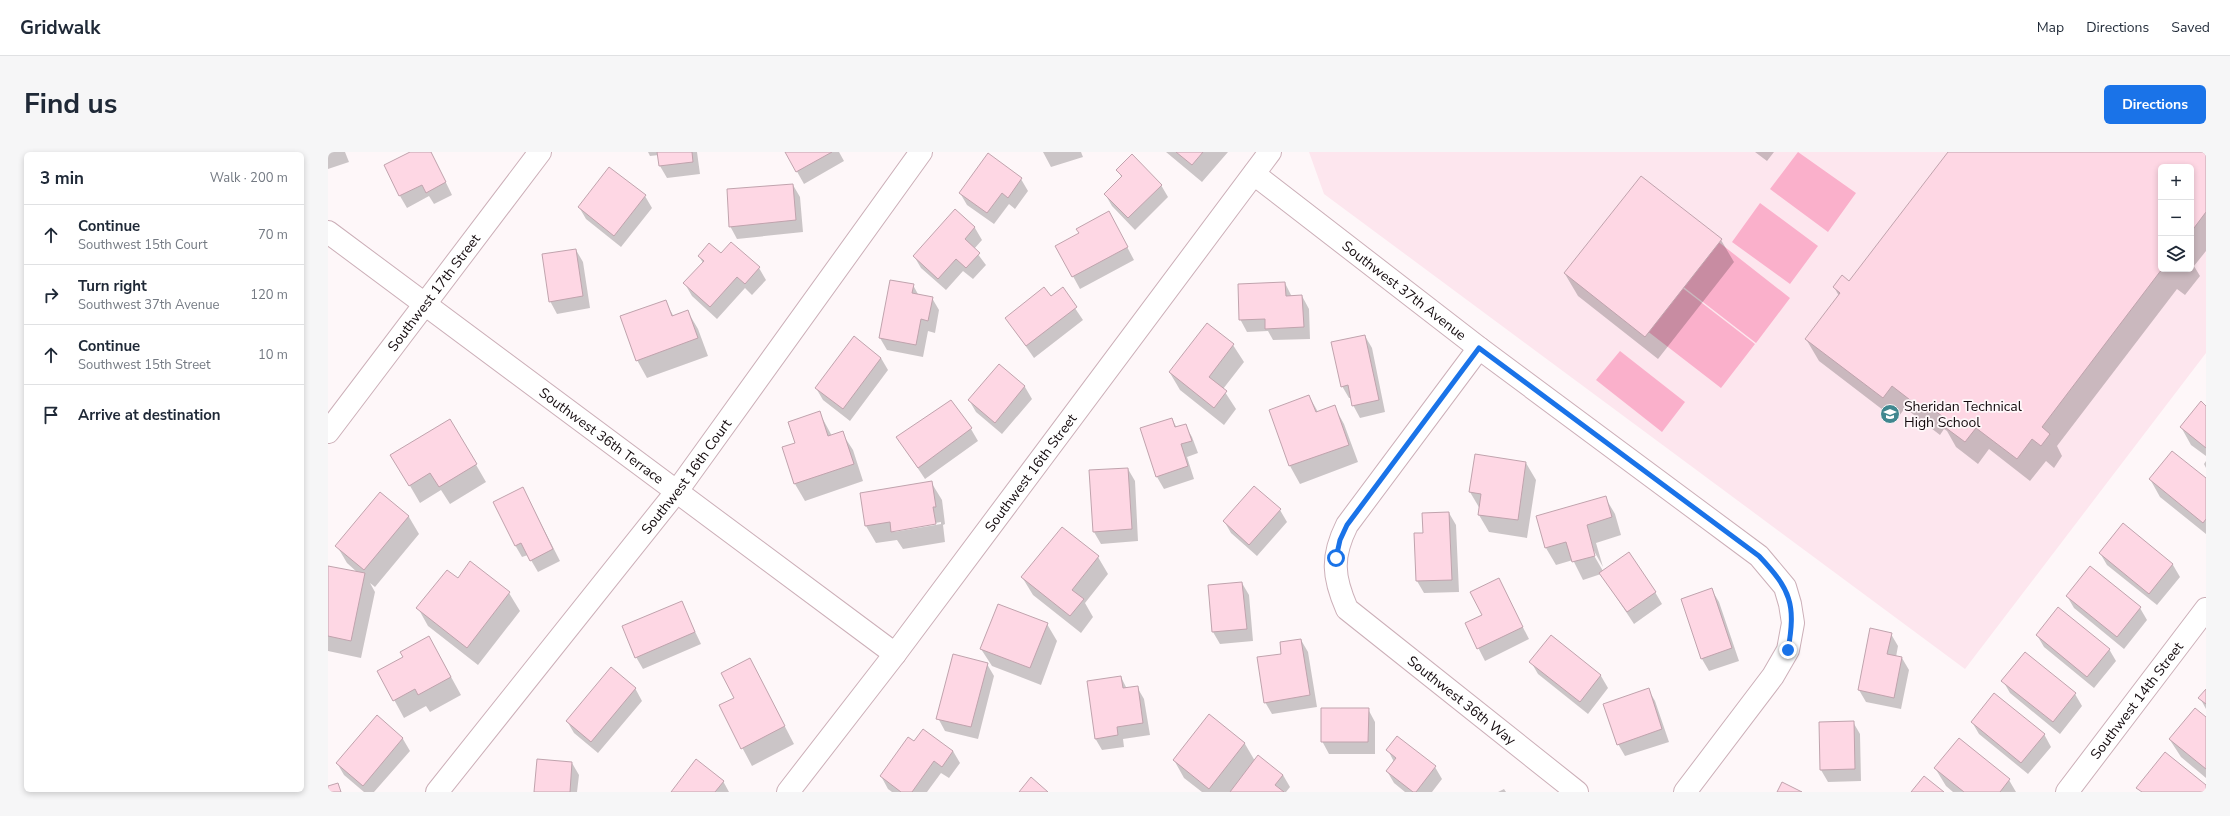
<!DOCTYPE html>
<meta charset="utf-8">
<style>
body{margin:0;font-family:"Nunito Sans",sans-serif;background:#f6f6f7;color:#1f2937}
.controls{position:absolute;right:12px;top:12px;display:grid;overflow:hidden;border-radius:6px;box-shadow:0 2px 6px #0003}
.controls button{width:36px;height:36px;display:grid;place-items:center;padding:0;border:0;border-bottom:1px solid #e0e1e3;background:#fff;color:#1f2937;font:20px sans-serif}
.stop{position:absolute;width:12px;height:12px;margin:-9px;border:3px solid #1a73e8;border-radius:50%;background:#fff}
.stop.end{background:#1a73e8;border-color:#fff;box-shadow:0 1px 4px #0008}
.list{margin:0;padding:0;list-style:none}
h2{display:flex;justify-content:space-between;align-items:center;height:52px;margin:0;padding:0 16px;font-size:17px}
h2 small{font-size:13px;font-weight:400;color:#747a83}
.list li{display:grid;grid-template-columns:26px 1fr auto;gap:12px;align-items:center;box-sizing:border-box;height:60px;padding:0 16px;border-top:1px solid #e0e1e3}
.list b{display:block;font-size:15px;white-space:nowrap}
.list p{margin:0;font-size:13px;white-space:nowrap;color:#747a83}
.list em{font-size:13px;font-style:normal;color:#747a83}
.icon{flex:none;width:22px;height:22px;fill:none;stroke:currentColor;stroke-width:2;stroke-linecap:round;stroke-linejoin:round}
.map{position:relative;flex:none;width:1878px;height:640px;overflow:hidden;border-radius:6px}
header{display:flex;align-items:center;gap:24px;box-sizing:border-box;height:56px;padding:0 20px;background:#fff;border-bottom:1px solid #e0e1e3}
header strong{font-size:19px}
nav{display:flex;gap:22px;margin-inline-start:auto;font-size:14px}
.intro{display:flex;align-items:center;justify-content:space-between;box-sizing:border-box;height:96px;padding:0 24px}
h1{margin:0;font-size:28px}
.button{padding:10px 18px;border-radius:6px;background:#1a73e8;color:#fff;font-size:14px;font-weight:700}
main{display:flex;gap:24px;padding:0 24px}
aside{flex:1;background:#fff;border-radius:6px;box-shadow:0 2px 6px #0003}
.map>svg:first-child{display:block}
</style>
<header>
<strong>Gridwalk</strong>
<nav><a>Map</a><a>Directions</a><a>Saved</a></nav>
</header>
<div class="intro"><h1>Find us</h1><a class="button">Directions</a></div>
<main>
<aside>
<h2>3 min<small>Walk · 200 m</small></h2>
<ul class="list">
<li><svg class="icon" aria-label="ahead" viewBox="0 0 24 24"><path d="M12 20V5M6 11l6-6 6 6"/></svg><div><b>Continue</b><p>Southwest 15th Court</p></div><em>70 m</em></li>
<li><svg class="icon" aria-label="right" viewBox="0 0 24 24"><path d="M7 20v-9h11M14 6l5 5-5 5"/></svg><div><b>Turn right</b><p>Southwest 37th Avenue</p></div><em>120 m</em></li>
<li><svg class="icon" aria-label="ahead" viewBox="0 0 24 24"><path d="M12 20V5M6 11l6-6 6 6"/></svg><div><b>Continue</b><p>Southwest 15th Street</p></div><em>10 m</em></li>
<li><svg class="icon" aria-label="arrive" viewBox="0 0 24 24"><path d="M6 21V4h12l-3 4 3 4H6"/></svg><div><b>Arrive at destination</b></div></li>
</ul>
</aside>
<div class="map">
<svg width="1878" height="640" viewBox="0 0 1878 640">
<rect width="100%" height="100%" fill="#fef7f9"/>
<!-- built -->
<path fill="#fde6ee" fill-rule="evenodd" d="M 981,0 L 1878,0 L 1878,201 L 1637,517 L 996,42 ZM 1833,15 L 1863,15 L 1863,117 L 1833,117 Z"/>
<!-- green -->
<path fill="#fab0cb" d="M 1470,0 L 1528,41 L 1500,80 L 1442,37 Z
M 1432,51 L 1490,94 L 1462,132 L 1404,90 Z
M 1388,88 L 1462,146 L 1428,191 L 1353,133 Z
M 1352,134 L 1427,192 L 1393,236 L 1318,178 Z
M 1292,199 L 1357,250 L 1334,280 L 1268,228 Z"/>
<!-- shadow -->
<path fill="#0003" fill-rule="evenodd" d="M 0,0 L 17,0 L 21,10 L 0,17 Z
M 83,0 L 103,0 L 124,43 L 106,52 L 101,44 L 79,56 L 72,44 Z
M 320,0 L 369,0 L 372,22 L 339,26 L 332,14 L 331,3 L 322,4 Z
M 458,0 L 511,0 L 516,9 L 476,32 Z
M 715,0 L 753,0 L 755,5 L 723,15 Z
M 838,0 L 900,0 L 874,30 Z
M 1427,0 L 1446,0 L 1439,9 Z
M 1621,0 L 1878,0 L 1878,99 L 1866,114 L 1872,124 L 1857,143 L 1849,137 L 1729,294 L 1734,304 L 1726,316 L 1718,309 L 1702,329 L 1661,297 L 1650,312 L 1628,295 L 1619,279 L 1616,277 L 1612,283 L 1577,256 L 1568,268 L 1491,209 L 1478,187 L 1511,144 L 1506,135 L 1522,130 ZM 1833,15 L 1863,15 L 1863,117 L 1833,117 Z
M 790,19 L 833,33 L 840,45 L 807,78 L 784,54 L 777,42 L 794,26 Z
M 693,27 L 700,39 L 687,57 L 681,52 L 666,72 L 639,53 L 632,41 Z
M 465,33 L 472,45 L 475,80 L 409,87 L 402,74 Z
M 317,44 L 324,56 L 293,95 L 258,67 L 251,55 Z
M 627,58 L 647,76 L 654,88 L 646,97 L 658,113 L 645,127 L 635,119 L 618,138 L 593,116 L 586,104 Z
M 787,72 L 806,108 L 752,137 L 729,95 Z
M 1393,88 L 1406,110 L 1330,207 L 1250,144 L 1237,122 Z
M 248,98 L 255,110 L 262,156 L 229,162 L 222,149 Z
M 393,103 L 431,116 L 438,128 L 424,143 L 417,136 L 389,167 L 364,144 L 357,132 L 375,111 L 371,104 Z
M 957,131 L 964,145 L 974,144 L 981,157 L 982,187 L 945,188 L 940,179 L 919,180 L 912,167 Z
M 585,133 L 591,144 L 604,146 L 611,158 L 607,181 L 600,179 L 595,205 L 559,198 L 552,186 Z
M 734,137 L 755,168 L 706,206 L 678,166 L 722,146 Z
M 337,149 L 346,165 L 360,160 L 370,177 L 380,204 L 319,226 L 309,208 Z
M 1037,184 L 1044,196 L 1057,260 L 1032,266 L 1025,253 L 1023,246 L 1021,246 L 1014,234 Z
M 905,193 L 916,210 L 895,237 L 908,257 L 896,273 L 852,238 L 842,221 Z
M 553,206 L 560,218 L 522,269 L 495,248 L 488,236 Z
M 671,213 L 697,235 L 704,247 L 674,282 L 648,260 L 641,248 Z
M 981,244 L 990,260 L 1006,254 L 1016,272 L 1030,310 L 972,332 L 962,314 L 942,259 Z
M 1878,255 L 1878,304 L 1863,293 L 1853,275 Z
M 491,260 L 504,284 L 514,281 L 525,298 L 535,329 L 477,349 L 467,332 L 468,292 Z
M 844,267 L 849,276 L 857,273 L 864,285 L 870,301 L 859,305 L 866,327 L 836,337 L 829,325 Z
M 122,268 L 158,330 L 122,352 L 113,338 L 92,351 L 64,303 Z
M 643,277 L 650,289 L 597,327 L 569,285 Z
M 1878,309 L 1878,316 L 1876,312 Z
M 1198,311 L 1208,328 L 1199,386 L 1161,380 L 1151,363 L 1152,357 L 1142,340 Z
M 800,317 L 807,329 L 810,389 L 773,392 L 766,380 Z
M 1822,327 L 1878,328 L 1878,382 L 1832,345 Z
M 603,330 L 614,348 L 617,372 L 615,373 L 617,390 L 575,397 L 569,388 L 548,391 L 538,374 ZM 613,370 L 613,372 L 566,380 L 566,378 Z
M 195,336 L 232,409 L 210,420 L 200,403 L 194,405 L 187,393 Z
M 53,341 L 81,365 L 91,382 L 47,435 L 42,431 L 47,440 L 33,506 L 0,499 L 0,415 L 30,421 L 19,411 L 9,394 Z
M 1277,345 L 1287,362 L 1293,383 L 1268,391 L 1275,415 L 1266,399 L 1264,400 L 1275,419 L 1327,440 L 1334,452 L 1306,472 L 1273,422 L 1255,428 L 1245,408 L 1228,413 L 1218,396 Z
M 952,358 L 959,370 L 929,404 L 903,381 L 896,369 Z
M 1121,361 L 1128,373 L 1131,440 L 1096,441 L 1089,429 L 1087,382 L 1096,382 Z
M 1795,373 L 1845,413 L 1852,425 L 1829,453 L 1779,413 L 1772,401 Z
M 770,405 L 780,422 L 757,451 L 765,465 L 753,481 L 705,443 L 694,425 Z
M 143,411 L 181,441 L 192,459 L 150,513 L 100,474 L 90,456 L 130,428 Z
M 1170,427 L 1201,487 L 1157,509 L 1138,472 L 1155,463 Z
M 914,431 L 921,443 L 925,489 L 892,492 L 885,480 L 881,434 Z
M 1384,438 L 1391,450 L 1411,509 L 1381,519 L 1374,507 Z
M 1739,444 L 1812,456 L 1819,468 L 1796,497 L 1746,456 Z
M 353,450 L 373,492 L 315,517 L 308,505 Z
M 719,472 L 729,489 L 713,533 L 664,514 L 653,497 Z
M 1543,478 L 1563,482 L 1570,494 L 1568,505 L 1574,506 L 1581,518 L 1573,557 L 1538,550 L 1531,538 Z
M 1709,483 L 1781,497 L 1788,509 L 1766,536 L 1716,495 Z
M 1223,484 L 1273,524 L 1280,536 L 1260,562 L 1210,522 L 1203,510 Z
M 973,488 L 980,500 L 989,555 L 944,562 L 937,550 L 954,503 Z
M 1697,501 L 1747,542 L 1754,554 L 1732,582 L 1682,541 L 1675,529 Z
M 111,503 L 133,543 L 102,560 L 98,554 L 76,566 L 51,520 L 76,506 Z
M 422,507 L 466,592 L 424,614 L 392,554 L 407,546 Z
M 659,512 L 666,524 L 650,587 L 617,579 L 610,566 Z
M 793,525 L 799,537 L 809,535 L 816,547 L 822,583 L 795,587 L 796,595 L 774,598 L 767,586 Z
M 307,536 L 314,549 L 270,601 L 246,581 L 239,569 Z
M 1320,537 L 1327,549 L 1341,590 L 1297,604 L 1290,592 Z
M 1878,539 L 1878,557 L 1872,546 Z
M 1040,557 L 1047,570 L 1047,602 L 1001,602 L 994,589 Z
M 881,564 L 917,592 L 927,609 L 955,623 L 962,635 L 958,640 L 874,640 L 856,626 L 846,608 Z
M 49,565 L 75,587 L 82,599 L 46,640 L 36,640 L 16,623 L 9,611 Z
M 1878,566 L 1878,626 L 1853,605 L 1842,588 Z
M 1525,570 L 1532,582 L 1533,629 L 1500,630 L 1493,618 Z
M 1644,570 L 1716,582 L 1723,595 L 1700,622 L 1651,582 Z
M 1631,587 L 1681,628 L 1688,640 L 1625,640 L 1618,634 L 1607,616 Z
M 586,590 L 625,599 L 632,611 L 621,626 L 613,621 L 599,640 L 564,640 L 560,637 L 553,624 Z
M 1060,598 L 1107,615 L 1114,627 L 1104,640 L 1077,640 L 1066,631 L 1059,619 L 1066,610 Z
M 244,611 L 251,623 L 249,640 L 207,640 Z
M 395,629 L 401,640 L 344,640 Z
M 1176,637 L 1178,640 L 1170,640 Z"/>
<!-- building -->
<path fill="#fed7e4" stroke="#c0a3ad" d="M 82,0 L 103,0 L 118,30 L 98,41 L 94,33 L 71,44 L 56,13 Z
M 329,0 L 364,0 L 365,10 L 331,14 Z
M 457,0 L 504,0 L 468,20 Z
M 848,0 L 875,0 L 864,13 Z
M 1620,0 L 1878,0 L 1878,60 L 1863,80 L 1863,15 L 1833,15 L 1834,117 L 1714,275 L 1722,282 L 1713,294 L 1704,287 L 1689,307 L 1648,276 L 1637,290 L 1614,273 L 1618,267 L 1603,256 L 1599,261 L 1564,234 L 1555,246 L 1477,187 L 1512,141 L 1505,135 L 1514,123 L 1521,129 Z
M 660,1 L 694,26 L 680,46 L 674,41 L 659,61 L 631,41 Z
M 804,2 L 834,33 L 800,66 L 776,42 L 794,24 L 788,18 Z
M 281,15 L 318,43 L 286,84 L 250,55 Z
M 1313,24 L 1394,87 L 1317,185 L 1236,121 Z
M 465,32 L 468,68 L 401,75 L 399,37 Z
M 627,57 L 647,75 L 637,87 L 652,101 L 638,116 L 628,107 L 610,127 L 585,104 Z
M 781,59 L 800,95 L 744,125 L 727,94 L 751,81 L 748,77 Z
M 403,90 L 432,115 L 417,132 L 409,125 L 382,155 L 355,131 L 376,109 L 370,104 L 381,91 L 393,101 Z
M 248,97 L 255,144 L 221,150 L 214,102 Z
M 562,128 L 586,132 L 584,141 L 605,145 L 600,169 L 593,167 L 588,193 L 551,186 Z
M 957,130 L 958,144 L 974,143 L 976,175 L 937,177 L 937,167 L 911,168 L 910,132 Z
M 716,135 L 723,144 L 735,135 L 749,155 L 698,194 L 677,166 Z
M 338,148 L 344,164 L 360,158 L 370,186 L 308,209 L 292,164 Z
M 879,171 L 906,192 L 881,225 L 899,239 L 886,256 L 841,220 Z
M 1037,183 L 1051,248 L 1024,254 L 1020,233 L 1013,235 L 1003,190 Z
M 526,184 L 553,206 L 515,257 L 487,236 Z
M 671,212 L 697,234 L 667,271 L 640,248 Z
M 981,243 L 988,260 L 1007,253 L 1021,293 L 961,314 L 941,258 Z
M 623,248 L 644,276 L 590,316 L 568,285 Z
M 1873,249 L 1878,254 L 1878,296 L 1852,275 Z
M 492,259 L 500,284 L 515,279 L 526,312 L 466,332 L 454,295 L 467,291 L 460,270 Z
M 844,266 L 847,275 L 858,272 L 864,289 L 853,292 L 860,314 L 828,325 L 812,276 Z
M 122,267 L 149,312 L 111,335 L 102,321 L 81,334 L 62,303 Z
M 1844,299 L 1878,326 L 1878,367 L 1875,371 L 1821,327 Z
M 1147,302 L 1198,310 L 1190,368 L 1150,363 L 1153,342 L 1141,340 Z
M 800,316 L 804,377 L 765,380 L 761,318 Z
M 604,329 L 608,355 L 605,355 L 608,372 L 563,380 L 562,370 L 537,374 L 532,341 Z
M 926,334 L 953,357 L 921,393 L 895,369 Z
M 195,335 L 225,397 L 202,409 L 193,391 L 187,394 L 165,350 Z
M 52,340 L 81,364 L 36,418 L 7,394 Z
M 1278,344 L 1284,365 L 1259,373 L 1267,404 L 1244,410 L 1238,390 L 1217,396 L 1208,364 Z
M 1121,360 L 1124,428 L 1088,429 L 1086,381 L 1095,381 L 1094,361 Z
M 1795,371 L 1845,412 L 1821,442 L 1771,401 Z
M 734,375 L 771,404 L 744,438 L 756,447 L 742,464 L 693,425 Z
M 1301,400 L 1328,440 L 1299,460 L 1271,421 Z
M 142,409 L 182,440 L 139,496 L 88,456 L 119,418 L 130,426 Z
M 0,414 L 37,421 L 23,489 L 0,484 Z
M 1762,414 L 1813,455 L 1789,485 L 1738,444 Z
M 1171,426 L 1195,475 L 1149,497 L 1137,471 L 1154,463 L 1142,440 Z
M 914,430 L 919,477 L 884,480 L 880,433 Z
M 1384,436 L 1404,496 L 1373,507 L 1353,447 Z
M 354,449 L 367,480 L 307,506 L 294,474 Z
M 670,452 L 720,471 L 702,516 L 652,497 Z
M 1730,455 L 1782,497 L 1759,525 L 1708,483 Z
M 1542,476 L 1564,481 L 1559,502 L 1574,505 L 1566,546 L 1530,538 Z
M 1223,483 L 1273,523 L 1252,550 L 1201,510 Z
M 101,484 L 123,525 L 90,543 L 87,537 L 65,549 L 49,519 L 75,505 L 72,500 Z
M 973,487 L 982,543 L 936,551 L 929,505 L 953,502 L 952,490 Z
M 1697,500 L 1748,541 L 1725,570 L 1673,529 Z
M 625,502 L 660,511 L 643,575 L 608,567 Z
M 422,506 L 457,574 L 413,597 L 391,553 L 406,546 L 393,521 Z
M 283,515 L 308,536 L 263,590 L 238,569 Z
M 793,524 L 795,536 L 810,534 L 815,571 L 789,575 L 790,583 L 767,587 L 759,529 Z
M 1321,536 L 1334,577 L 1289,593 L 1275,552 Z
M 1878,537 L 1878,552 L 1870,546 Z
M 1666,541 L 1717,582 L 1693,611 L 1643,570 Z
M 993,556 L 1041,556 L 1040,590 L 993,590 Z
M 1867,556 L 1878,565 L 1878,617 L 1841,587 Z
M 881,562 L 917,591 L 881,637 L 845,608 Z
M 49,563 L 75,586 L 35,634 L 8,611 Z
M 1526,569 L 1527,617 L 1492,618 L 1491,570 Z
M 595,577 L 625,599 L 614,615 L 606,609 L 584,640 L 573,640 L 552,624 L 580,585 L 586,589 Z
M 1069,584 L 1108,614 L 1088,640 L 1085,640 L 1058,619 L 1068,606 L 1058,598 Z
M 1631,586 L 1682,627 L 1672,640 L 1636,640 L 1606,616 Z
M 1837,600 L 1878,633 L 1878,640 L 1814,640 L 1808,636 Z
M 930,603 L 955,623 L 947,633 L 956,640 L 902,640 Z
M 209,607 L 244,610 L 242,640 L 206,640 Z
M 368,607 L 396,629 L 387,640 L 343,640 Z
M 1596,624 L 1616,640 L 1583,640 Z
M 703,625 L 720,640 L 691,640 Z
M 1454,630 L 1474,640 L 1449,640 Z
M 10,631 L 13,640 L 0,640 L 0,634 Z"/>
<g fill="none" stroke-linecap="round" stroke-linejoin="round">
<defs>
<g id="street">
<path id="s1" d="M 926,22 L 1151,196 L 1431,404 L 1457,435 L 1462,452 L 1465,471 L 1460,498 L 1445,524 L 1357,640"/>
<path id="s2" d="M 0,80 L 567,502"/>
<path id="s3" d="M 1151,196 L 1019,373 C 1003,405 1005,425 1019,457 L 1249,640"/>
<path id="s4" d="M 0,280 L 212,0"/>
<path id="s5" d="M 109,640 L 349,339 L 593,0"/>
<path id="s6" d="M 460,640 L 567,502 L 942,0"/>
<path id="s7" d="M 1739,640 L 1878,457"/>
</g>
</defs>
<!-- street casing -->
<use href="#street" stroke="#ccafb8" stroke-width="24"/>
<!-- street -->
<use href="#street" stroke="#fff" stroke-width="22"/>
</g>
<g fill="none" stroke-linecap="round" stroke-linejoin="round">
<!-- route -->
<path stroke="#1a73e8" stroke-width="5" d="M 1008,406 L 1012,388 L 1019,373 L 1151,196 L 1431,404 C 1463,438 1468,452 1460,498"/>
</g>
<!-- icons -->
<defs>
<symbol id="school-disc" viewBox="-11 -11 22 22"><circle r="9.5" fill="#40878f" stroke="#fef7f9"/><path d="M0-5L7-2L0 1L-7-2ZM-4 1L0 2.5L4 1V4Q0 6-4 4Z" fill="#fff"/></symbol>
</defs>
<g fill-rule="evenodd">
<use href="#school-disc" x="1551" y="251" width="22" height="22"/>
</g>
<g text-anchor="middle" stroke-width="3.5" stroke-linejoin="round" paint-order="stroke">
<!-- street labels -->
<g font-size="14" fill="#130a0d" stroke="#fef7f9">
<text dy="5" stroke="none"><textPath href="#s1" startOffset="190">Southwest 37th Avenue</textPath></text>
<text dy="5" stroke="none"><textPath href="#s4" startOffset="175">Southwest 17th Street</textPath></text>
<text dy="5" stroke="none"><textPath href="#s2" startOffset="341">Southwest 36th Terrace</textPath></text>
<text dy="5" stroke="none"><textPath href="#s6" startOffset="401">Southwest 16th Street</textPath></text>
<text dy="5" stroke="none"><textPath href="#s5" startOffset="402">Southwest 16th Court</textPath></text>
<text dy="5" stroke="none"><textPath href="#s3" startOffset="455">Southwest 36th Way</textPath></text>
<text dy="5" stroke="none"><textPath href="#s7" startOffset="115">Southwest 14th Street</textPath></text>
</g>
<!-- poi labels -->
<g font-size="14" fill="#130a0d" stroke="#fef7f9" text-anchor="start">
<text x="1576" y="259">Sheridan Technical<tspan x="1576" dy="16">High School</tspan></text>
</g>
</g>
</svg>
<div class="controls">
<button>+</button>
<button>−</button>
<button><svg class="icon" aria-label="layers" viewBox="0 0 24 24"><path d="M12 4l9 5-9 5-9-5zM3 14l9 5 9-5"/></svg></button>
</div>
<div class="stop" style="left:1008px;top:406px"></div>
<div class="stop end" style="left:1460px;top:498px"></div>
</div>
</main>
